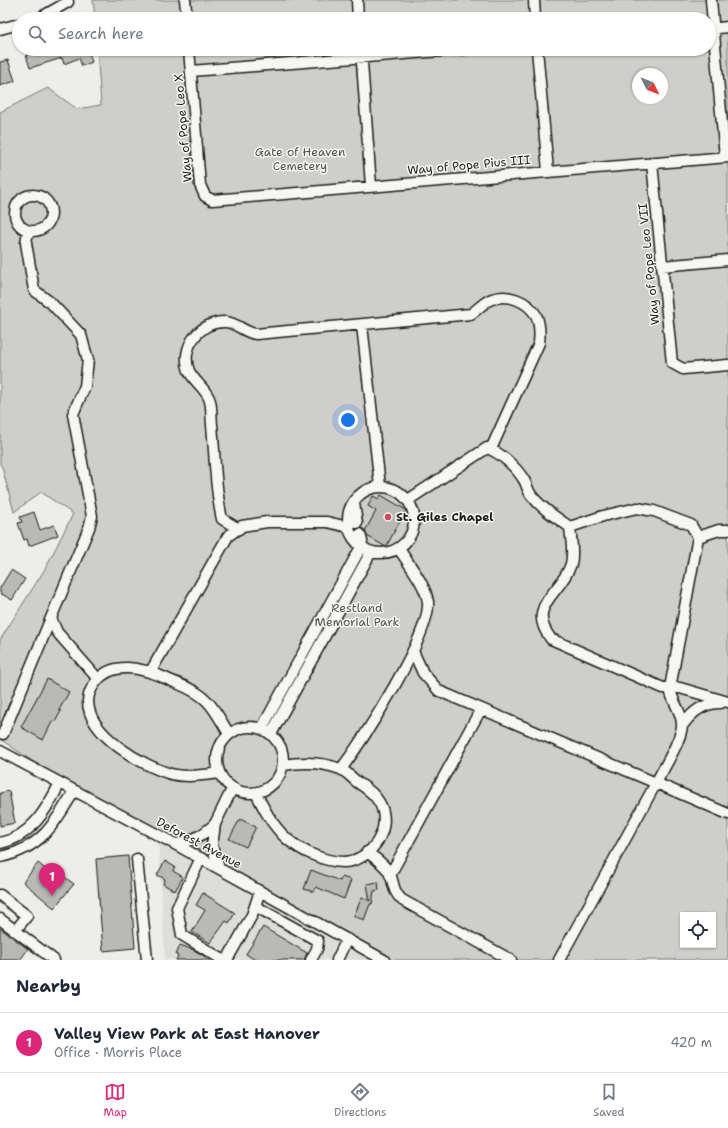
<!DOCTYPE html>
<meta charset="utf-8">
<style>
body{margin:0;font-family:"Shantell Sans",sans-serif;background:#f2f2f3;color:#1f2937}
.controls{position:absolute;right:12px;bottom:12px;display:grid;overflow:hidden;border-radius:0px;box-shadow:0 1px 3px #0004}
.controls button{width:36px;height:36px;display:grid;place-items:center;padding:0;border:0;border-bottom:1px solid #e0e1e3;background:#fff;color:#1f2937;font:20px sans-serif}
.compass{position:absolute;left:632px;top:68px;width:36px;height:36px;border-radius:50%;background:#fff;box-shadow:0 1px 3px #0004;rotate:132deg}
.you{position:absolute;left:348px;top:420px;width:14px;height:14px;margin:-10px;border:3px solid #fff;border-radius:50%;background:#1a73e8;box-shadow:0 0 0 6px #1a73e833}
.badge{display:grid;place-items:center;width:26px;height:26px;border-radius:50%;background:#db2777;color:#fff;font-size:13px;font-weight:700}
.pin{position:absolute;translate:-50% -33px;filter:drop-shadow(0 1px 2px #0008)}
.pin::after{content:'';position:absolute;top:21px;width:14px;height:12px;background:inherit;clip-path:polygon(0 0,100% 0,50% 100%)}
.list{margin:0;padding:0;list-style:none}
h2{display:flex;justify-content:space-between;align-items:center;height:52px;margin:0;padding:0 16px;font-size:17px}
h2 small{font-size:13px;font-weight:400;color:#747a83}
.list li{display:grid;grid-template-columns:26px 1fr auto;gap:12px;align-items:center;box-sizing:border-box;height:60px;padding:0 16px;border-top:1px solid #e0e1e3}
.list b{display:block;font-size:15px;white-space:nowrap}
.list p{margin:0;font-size:13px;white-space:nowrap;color:#747a83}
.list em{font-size:13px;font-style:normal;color:#747a83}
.icon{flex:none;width:22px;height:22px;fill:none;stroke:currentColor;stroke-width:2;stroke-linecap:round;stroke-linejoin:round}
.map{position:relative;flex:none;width:728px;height:960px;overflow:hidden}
.search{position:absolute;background:#fff;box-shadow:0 1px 3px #0004;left:12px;right:12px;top:12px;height:44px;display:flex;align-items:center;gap:10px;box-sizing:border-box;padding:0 14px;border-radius:22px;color:#747a83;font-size:15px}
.sheet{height:112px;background:#fff}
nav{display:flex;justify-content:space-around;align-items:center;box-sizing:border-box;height:56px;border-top:1px solid #e0e1e3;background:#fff;font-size:11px;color:#747a83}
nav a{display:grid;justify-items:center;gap:2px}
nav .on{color:#db2777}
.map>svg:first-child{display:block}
</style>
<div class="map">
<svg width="728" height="960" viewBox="0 0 728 960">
<rect width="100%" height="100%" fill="#edede9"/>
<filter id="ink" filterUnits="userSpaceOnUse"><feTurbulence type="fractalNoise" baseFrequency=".025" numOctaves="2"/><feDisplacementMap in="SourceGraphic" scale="8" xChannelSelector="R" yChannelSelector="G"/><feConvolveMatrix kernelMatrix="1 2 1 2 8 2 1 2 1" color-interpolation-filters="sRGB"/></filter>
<g filter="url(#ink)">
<!-- built -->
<path fill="#ddddda" d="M 158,835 L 382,960 L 165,960 Z"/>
<!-- green -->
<path fill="#cececb" stroke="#757574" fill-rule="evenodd" d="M 93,0 L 728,0 L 728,960 L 382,960 L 82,795 L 0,739 L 0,640 L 45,569 L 73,514 L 41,492 L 14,512 L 2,467 L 0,464 L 0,112 L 48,88 L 77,109 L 101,105 L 97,49 L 709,49 L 709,19 L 95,19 ZM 638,74 L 662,74 L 662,98 L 638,98 ZM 683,915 L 713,915 L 713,945 L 683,945 Z"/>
<!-- building -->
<path fill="#b9b9b6" stroke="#1c1c1c" d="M 44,49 L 88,49 L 92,62 L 82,66 L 79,58 L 64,64 L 62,58 L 30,68 L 26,55 Z
M 8,60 L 15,81 L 0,86 L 0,62 Z
M 381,495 L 406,510 L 386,547 L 367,536 L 365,531 L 376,511 L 368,506 L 373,496 L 379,499 Z
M 34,512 L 40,530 L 54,525 L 58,535 L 29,546 L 27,539 L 24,540 L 18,523 L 22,522 L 20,517 Z
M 11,570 L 25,579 L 12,600 L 0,593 L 0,588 Z
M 47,679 L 69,692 L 59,710 L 61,711 L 55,722 L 53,720 L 43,740 L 21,727 Z
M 9,791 L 15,823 L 0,826 L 0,793 Z
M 240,819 L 256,827 L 246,847 L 229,839 Z
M 128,856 L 135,948 L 103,951 L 96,859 Z
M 165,861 L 175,867 L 173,871 L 183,877 L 175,891 L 163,884 L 165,879 L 157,875 Z
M 38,863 L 54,876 L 58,872 L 74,884 L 54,908 L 23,882 Z
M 311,870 L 340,881 L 342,877 L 351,880 L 344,899 L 316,887 L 314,892 L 304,889 Z
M 378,882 L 379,890 L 374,891 L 372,904 L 370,904 L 364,920 L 354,916 L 362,897 L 370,901 L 367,884 Z
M 203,893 L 235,913 L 229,923 L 226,921 L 210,943 L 192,932 L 205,910 L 196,905 Z
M 263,927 L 307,953 L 304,960 L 255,960 L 246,954 Z
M 0,928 L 28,949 L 20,960 L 0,960 Z
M 180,945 L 194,950 L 211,960 L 176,960 L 178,956 L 176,955 Z"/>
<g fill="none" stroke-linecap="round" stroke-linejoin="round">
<defs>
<path id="minor" d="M 185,0 L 187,19
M 357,0 L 358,19
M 534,0 L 535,19
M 711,0 L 725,157
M 38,19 L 68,2
M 0,29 L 19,24
M 709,29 L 728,27
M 189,49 L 200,185 L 205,196 L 212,200 L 728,157
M 361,49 L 371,186
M 537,49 L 548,171
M 191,71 L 466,49
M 652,163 L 672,363 L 683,369 L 728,365
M15 213a18 18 0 1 1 36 0a18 18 0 1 1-36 0Z
M 28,231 L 26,243 L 34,290 L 51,303 L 81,335 L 88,360 L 85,386 L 73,414 L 92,516 L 89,528 L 51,618 L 57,632 L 98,679
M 662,266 L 728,260
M 362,325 L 380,486
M348 520a33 33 0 1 1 66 0a33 33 0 1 1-66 0Z
M 408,500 L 487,448 C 501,453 516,467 524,480 C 527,485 528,492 532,496 C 542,509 557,518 570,527
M 354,503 L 357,523
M 239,529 L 222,519 C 215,490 215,455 212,425 C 211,417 212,409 210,401 C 207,389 194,382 189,371 C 180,347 200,321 226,322 C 237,323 245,333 256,334 L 471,314 C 478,309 485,301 492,299 C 508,293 527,301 536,315 C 540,324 540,334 539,343 L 491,449
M 698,537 L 719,530 L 728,530
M 413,651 L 423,673 L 439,691 L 656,783 C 663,769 681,741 682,726 C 683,712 671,701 670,688 L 663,688 L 551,639 C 525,605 561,595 571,564 C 574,553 571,539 570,527 L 603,516 L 637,508 L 654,511 L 691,525 L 698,537 L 670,688 L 680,688 L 728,702
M 151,671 L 228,536 L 242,526 L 267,522 L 327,522 L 348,527
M 682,726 C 692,712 703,703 721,703
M217 760a33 33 0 1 1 66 0a33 33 0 1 1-66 0Z
M 262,728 L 361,547 L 362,541 L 360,534
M 3,734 L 51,618
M 271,734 L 371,552
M 0,751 L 173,843 L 384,960
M 341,769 C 363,741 431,634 428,602 C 426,585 408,563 399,549
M 219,773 C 204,775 186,778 171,774 C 143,766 88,735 88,701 C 88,695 92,686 96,682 C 112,660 143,668 165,678 C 178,684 197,690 207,701 C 216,710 222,723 229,734
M 256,793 C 264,809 272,825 286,838 C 301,851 324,862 344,862 C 372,861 394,827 379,802 C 375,795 365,787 357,782 C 352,778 346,771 340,769 C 323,762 301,762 283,765
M 0,843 C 31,837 47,809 60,783
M 176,844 C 192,841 202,836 215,824
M 367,852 C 375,858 384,864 389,872 C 395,883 391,889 402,900 L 511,960
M 0,857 C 40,849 55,824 74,791
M 201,858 L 177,908 L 182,935 L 223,960
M 137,859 L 147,960
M 219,868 L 212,846 L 215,824 L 232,789
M 390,875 L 481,709
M 0,895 L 27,916 L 15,931
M 255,906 L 318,941 L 317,949 L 311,960
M 0,919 L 54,960
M 227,960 L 252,915 L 260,891
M 337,960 L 347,939
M 559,960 L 656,783 L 728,814"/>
</defs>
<!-- minor casing -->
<use href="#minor" stroke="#1c1c1c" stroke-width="13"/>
<!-- minor -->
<use href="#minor" stroke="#f6f6f2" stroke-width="10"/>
</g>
</g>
<!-- markers -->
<circle fill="#d1495b" stroke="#f6f6f2" stroke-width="1.5" cx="388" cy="517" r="4"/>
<g text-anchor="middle" stroke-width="3" stroke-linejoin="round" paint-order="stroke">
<!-- street labels -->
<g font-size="12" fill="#1c1c1c" stroke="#f6f6f2">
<text transform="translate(183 128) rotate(-95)" y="4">Way of Pope Leo X</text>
<text transform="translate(469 165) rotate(-5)" y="4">Way of Pope Pius III</text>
<text transform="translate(649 264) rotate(-96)" y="4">Way of Pope Leo VII</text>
<text transform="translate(199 843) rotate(28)" y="4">Deforest Avenue</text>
</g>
<!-- park labels -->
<g font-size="12" fill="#515151" stroke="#f6f6f2">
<text x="300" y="156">Gate of Heaven<tspan x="300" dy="14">Cemetery</tspan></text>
<text x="357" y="612">Restland<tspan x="357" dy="14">Memorial Park</tspan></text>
</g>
<!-- poi labels -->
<g font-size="12" font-weight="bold" fill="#1c1c1c" stroke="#f6f6f2" text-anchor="start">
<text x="396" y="521">St. Giles Chapel</text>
</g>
</g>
</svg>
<div class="controls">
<button><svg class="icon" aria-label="locate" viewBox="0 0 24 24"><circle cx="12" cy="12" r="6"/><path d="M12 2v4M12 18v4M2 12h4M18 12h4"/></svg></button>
</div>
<svg class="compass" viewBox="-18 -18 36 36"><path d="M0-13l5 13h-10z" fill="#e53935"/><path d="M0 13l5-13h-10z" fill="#747a83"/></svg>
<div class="you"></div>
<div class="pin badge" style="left:52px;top:896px">1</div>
<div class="search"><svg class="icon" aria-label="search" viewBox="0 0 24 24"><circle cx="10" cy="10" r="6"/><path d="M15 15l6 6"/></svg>Search here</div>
</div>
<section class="sheet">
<h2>Nearby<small></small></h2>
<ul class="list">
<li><span class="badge">1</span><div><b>Valley View Park at East Hanover</b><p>Office · Morris Place</p></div><em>420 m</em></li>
</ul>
</section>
<nav>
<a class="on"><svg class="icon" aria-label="map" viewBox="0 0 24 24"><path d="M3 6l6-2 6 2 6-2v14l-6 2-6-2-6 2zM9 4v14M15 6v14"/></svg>Map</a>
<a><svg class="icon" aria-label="directions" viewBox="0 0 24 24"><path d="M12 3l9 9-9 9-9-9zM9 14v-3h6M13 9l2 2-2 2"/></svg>Directions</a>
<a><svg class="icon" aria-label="saved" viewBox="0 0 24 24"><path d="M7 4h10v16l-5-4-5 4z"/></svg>Saved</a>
</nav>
